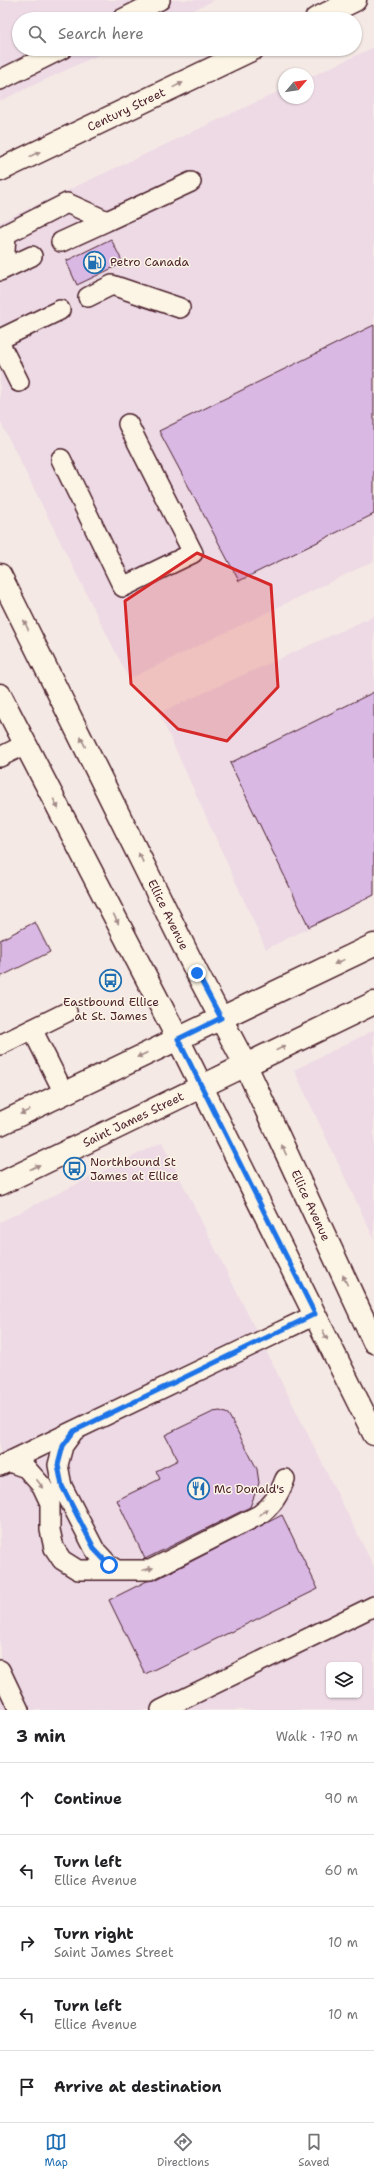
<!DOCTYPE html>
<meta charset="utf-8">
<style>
body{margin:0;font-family:"Shantell Sans",sans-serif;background:#f2f2f2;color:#202124}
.controls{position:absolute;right:12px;bottom:12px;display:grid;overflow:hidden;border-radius:6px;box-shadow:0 1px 3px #0004}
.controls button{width:36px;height:36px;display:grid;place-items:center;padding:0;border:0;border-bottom:1px solid #e0e0e0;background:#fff;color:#202124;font:20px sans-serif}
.compass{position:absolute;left:278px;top:68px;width:36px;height:36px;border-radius:50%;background:#fff;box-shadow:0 1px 3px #0004;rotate:61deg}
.stop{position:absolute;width:12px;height:12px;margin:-9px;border:3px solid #1a73e8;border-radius:50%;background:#fff}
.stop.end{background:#1a73e8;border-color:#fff;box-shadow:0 1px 4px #0008}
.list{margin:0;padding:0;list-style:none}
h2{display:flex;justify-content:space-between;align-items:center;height:52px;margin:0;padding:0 16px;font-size:17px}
h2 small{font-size:13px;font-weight:400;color:#757577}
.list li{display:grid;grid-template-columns:26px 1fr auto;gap:12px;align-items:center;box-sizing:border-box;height:72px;padding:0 16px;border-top:1px solid #e0e0e0}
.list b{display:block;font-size:15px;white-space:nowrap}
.list p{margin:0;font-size:13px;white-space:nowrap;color:#757577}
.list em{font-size:13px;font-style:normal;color:#757577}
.icon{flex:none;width:22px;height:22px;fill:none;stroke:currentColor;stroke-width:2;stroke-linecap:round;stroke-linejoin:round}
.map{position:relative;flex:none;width:374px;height:1710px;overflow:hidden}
.search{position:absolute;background:#fff;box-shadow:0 1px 3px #0004;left:12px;right:12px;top:12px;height:44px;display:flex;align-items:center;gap:10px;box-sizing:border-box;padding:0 14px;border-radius:22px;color:#757577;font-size:15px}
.sheet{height:412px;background:#fff}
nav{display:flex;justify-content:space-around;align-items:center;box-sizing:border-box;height:56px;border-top:1px solid #e0e0e0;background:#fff;font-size:11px;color:#757577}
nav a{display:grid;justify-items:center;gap:2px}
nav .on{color:#1f6fb2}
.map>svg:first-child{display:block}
</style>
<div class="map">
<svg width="374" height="1710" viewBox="0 0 374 1710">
<rect width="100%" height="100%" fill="#f5e9e5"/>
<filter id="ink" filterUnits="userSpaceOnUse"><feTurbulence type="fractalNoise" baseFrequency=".025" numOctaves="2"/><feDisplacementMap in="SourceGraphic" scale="8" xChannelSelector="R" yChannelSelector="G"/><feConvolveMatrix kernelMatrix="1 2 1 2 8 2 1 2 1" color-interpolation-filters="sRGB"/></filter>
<g filter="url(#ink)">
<!-- built -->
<path fill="#eddae5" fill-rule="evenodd" d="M 0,0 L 215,0 L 174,19 L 19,19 L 19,49 L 111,49 L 0,101 Z
M 374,47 L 374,561 L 129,679 L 0,421 L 0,222 L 284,89 L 284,98 L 308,98 L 308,78 Z
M 374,616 L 374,896 L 266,949 L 159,713 Z
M 374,1030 L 374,1239 L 294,1070 Z
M 162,1142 L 374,1567 L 374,1710 L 0,1710 L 0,1222 ZM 329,1665 L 359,1665 L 359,1695 L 329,1695 Z"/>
<!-- building -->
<path fill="#d9b8e4" stroke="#4a1f2b" d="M 111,239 L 123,263 L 77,285 L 66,261 Z
M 374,325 L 374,514 L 239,581 L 159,431 Z
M 374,692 L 374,895 L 309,927 L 230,763 Z
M 35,922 L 50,952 L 0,977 L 0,940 Z
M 220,1411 L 228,1414 L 232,1421 L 257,1469 L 259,1483 L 250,1507 L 145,1559 L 117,1500 L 160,1479 L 156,1471 L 178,1460 L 165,1435 L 213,1412 Z
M 282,1515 L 318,1589 L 145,1674 L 109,1600 L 147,1581 L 155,1580 Z"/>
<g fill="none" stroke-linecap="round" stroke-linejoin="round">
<defs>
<path id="lane" d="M 122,19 L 160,0
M 0,80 L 62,49
M 61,242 L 107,221
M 4,269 L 6,234 L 67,203 L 107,221 L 191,182
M 0,271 L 32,256
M 88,297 L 112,285 L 180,308
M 0,339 L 60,310
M 0,344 L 19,382
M 61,459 L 123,587 L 193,553 L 128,424
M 0,757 L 26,744
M 32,1029 L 64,1093
M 0,1045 L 67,1012
M 74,1431 L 63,1446 L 58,1465 L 62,1486 L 95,1550 L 109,1565 L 117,1570 L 150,1570 L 259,1515 C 272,1506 279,1495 285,1479
M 9,1462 L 26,1468 L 42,1486 L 50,1503 L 50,1530 L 54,1548 L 62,1560 L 78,1570 L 117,1570
M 0,1466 L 315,1315
M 0,1670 L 19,1710
M 161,1710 L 374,1606"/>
<g id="secondary">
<path id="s1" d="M 0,575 L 197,973 L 246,1066 L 374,1342"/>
<path d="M 0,695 L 178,1039 L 374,1434"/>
<path d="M 0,1124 L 374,945"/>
<path id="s2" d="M 0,1184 L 374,1003"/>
</g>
<g id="primary">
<path d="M 316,19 L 355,0"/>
<path id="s3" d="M 0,170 L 253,49"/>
</g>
</defs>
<!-- lane casing -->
<use href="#lane" stroke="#4a1f2b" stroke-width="22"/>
<!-- secondary casing -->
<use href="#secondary" stroke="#4a1f2b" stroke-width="25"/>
<!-- primary casing -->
<use href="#primary" stroke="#4a1f2b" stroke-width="25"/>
<!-- lane -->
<use href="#lane" stroke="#fcf5e5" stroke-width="19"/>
<!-- secondary -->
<use href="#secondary" stroke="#fcf5e5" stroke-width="22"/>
<!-- primary -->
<use href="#primary" stroke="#fcf5e5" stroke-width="22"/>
</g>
<!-- one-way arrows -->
<defs><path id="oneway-solid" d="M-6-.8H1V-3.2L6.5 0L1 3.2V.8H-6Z"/></defs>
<g fill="#a38a88">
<use href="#oneway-solid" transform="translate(178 85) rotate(-26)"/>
<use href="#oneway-solid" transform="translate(35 154) rotate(-26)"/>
<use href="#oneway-solid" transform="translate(26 625) rotate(-116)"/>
<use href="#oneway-solid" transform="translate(83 742) rotate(-116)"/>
<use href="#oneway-solid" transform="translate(56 804) rotate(63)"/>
<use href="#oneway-solid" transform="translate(141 858) rotate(-116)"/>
<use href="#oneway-solid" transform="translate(116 919) rotate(63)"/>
<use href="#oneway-solid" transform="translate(339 962) rotate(154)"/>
<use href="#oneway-solid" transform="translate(281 1048) rotate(-27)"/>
<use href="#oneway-solid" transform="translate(142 1055) rotate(155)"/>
<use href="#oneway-solid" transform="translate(25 1112) rotate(154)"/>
<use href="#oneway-solid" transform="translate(284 1150) rotate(-115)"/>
<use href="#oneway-solid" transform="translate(35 1167) rotate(-26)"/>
<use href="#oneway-solid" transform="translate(345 1280) rotate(-115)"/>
<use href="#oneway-solid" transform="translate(325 1335) rotate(64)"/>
<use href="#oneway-solid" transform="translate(40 1484) rotate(53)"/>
<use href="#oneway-solid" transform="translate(264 1512) rotate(-35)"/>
<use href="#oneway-solid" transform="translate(148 1569) rotate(-12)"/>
</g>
</g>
<g fill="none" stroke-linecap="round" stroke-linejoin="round" filter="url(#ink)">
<!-- route -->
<path stroke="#1a73e8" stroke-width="5" d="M 109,1565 L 95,1550 L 62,1486 L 58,1465 L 63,1446 L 74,1431 L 315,1314 L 178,1039 L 221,1018 L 197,973"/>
</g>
<!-- marked area -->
<path fill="#d62828" fill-opacity="0.2" stroke="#d62828" stroke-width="3" stroke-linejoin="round" d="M 197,553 L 271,585 L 278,687 L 227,741 L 178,729 L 131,684 L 125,601 Z"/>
<!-- icons -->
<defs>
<symbol id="fuel-ring" viewBox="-11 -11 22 22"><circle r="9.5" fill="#fcf5e5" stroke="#1f6fb2" stroke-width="1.5"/><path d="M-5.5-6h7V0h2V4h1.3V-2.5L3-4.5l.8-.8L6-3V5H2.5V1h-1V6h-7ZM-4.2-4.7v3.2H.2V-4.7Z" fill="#1f6fb2"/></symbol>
<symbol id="bus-ring" viewBox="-11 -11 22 22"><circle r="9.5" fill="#fcf5e5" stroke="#1f6fb2" stroke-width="1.5"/><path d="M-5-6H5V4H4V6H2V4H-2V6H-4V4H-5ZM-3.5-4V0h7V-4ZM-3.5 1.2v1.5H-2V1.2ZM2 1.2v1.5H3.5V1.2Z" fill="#1f6fb2"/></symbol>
<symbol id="restaurant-ring" viewBox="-11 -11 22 22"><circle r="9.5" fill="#fcf5e5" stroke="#1f6fb2" stroke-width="1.5"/><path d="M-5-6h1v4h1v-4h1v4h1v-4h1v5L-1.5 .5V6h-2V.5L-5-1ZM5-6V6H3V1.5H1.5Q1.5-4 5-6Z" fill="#1f6fb2"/></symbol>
</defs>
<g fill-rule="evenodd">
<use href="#fuel-ring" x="82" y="250" width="25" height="25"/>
<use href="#bus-ring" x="98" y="968" width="25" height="25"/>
<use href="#bus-ring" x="62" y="1156" width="25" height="25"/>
<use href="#restaurant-ring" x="186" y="1476" width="25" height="25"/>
</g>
<g text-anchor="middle" stroke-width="3" stroke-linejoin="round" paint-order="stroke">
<!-- street labels -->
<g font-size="12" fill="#4a1f2b" stroke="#fcf5e5">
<text dy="4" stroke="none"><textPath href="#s3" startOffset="140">Century Street</textPath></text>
<text dy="4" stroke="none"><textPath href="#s1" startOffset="379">Ellice Avenue</textPath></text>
<text dy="4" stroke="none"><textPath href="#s2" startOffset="148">Saint James Street</textPath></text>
<text dy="4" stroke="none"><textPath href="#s1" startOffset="703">Ellice Avenue</textPath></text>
</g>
<!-- poi labels -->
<g font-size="12" fill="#4a1f2b" stroke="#fcf5e5" text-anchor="start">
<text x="110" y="266">Petro Canada</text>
<text x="111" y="1006" text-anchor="middle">Eastbound Ellice<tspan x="111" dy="14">at St. James</tspan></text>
<text x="90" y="1166">Northbound St<tspan x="90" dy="14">James at Ellice</tspan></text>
<text x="214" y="1493">Mc Donald's</text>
</g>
</g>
</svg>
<div class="controls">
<button><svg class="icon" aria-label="layers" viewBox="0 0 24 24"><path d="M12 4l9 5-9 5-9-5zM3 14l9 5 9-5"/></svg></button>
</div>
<svg class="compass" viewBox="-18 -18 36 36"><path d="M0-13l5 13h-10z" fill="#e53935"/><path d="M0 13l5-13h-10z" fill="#757577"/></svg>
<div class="stop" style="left:109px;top:1565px"></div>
<div class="stop end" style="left:197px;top:973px"></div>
<div class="search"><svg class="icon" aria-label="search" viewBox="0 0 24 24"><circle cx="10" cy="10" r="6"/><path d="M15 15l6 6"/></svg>Search here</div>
</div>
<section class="sheet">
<h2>3 min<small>Walk · 170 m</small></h2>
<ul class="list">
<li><svg class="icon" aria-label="ahead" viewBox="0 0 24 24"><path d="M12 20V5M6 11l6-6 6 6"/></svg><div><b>Continue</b></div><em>90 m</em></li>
<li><svg class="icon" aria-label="left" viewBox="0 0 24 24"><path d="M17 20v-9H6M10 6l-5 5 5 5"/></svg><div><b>Turn left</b><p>Ellice Avenue</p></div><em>60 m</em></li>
<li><svg class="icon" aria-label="right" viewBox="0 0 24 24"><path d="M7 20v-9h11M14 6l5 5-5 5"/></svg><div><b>Turn right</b><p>Saint James Street</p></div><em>10 m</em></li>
<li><svg class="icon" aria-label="left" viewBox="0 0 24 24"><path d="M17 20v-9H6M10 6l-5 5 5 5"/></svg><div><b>Turn left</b><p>Ellice Avenue</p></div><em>10 m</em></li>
<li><svg class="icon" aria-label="arrive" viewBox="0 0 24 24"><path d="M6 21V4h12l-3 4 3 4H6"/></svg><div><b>Arrive at destination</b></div></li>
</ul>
</section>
<nav>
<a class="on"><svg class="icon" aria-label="map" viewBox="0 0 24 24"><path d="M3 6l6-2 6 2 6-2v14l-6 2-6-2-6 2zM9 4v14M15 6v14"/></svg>Map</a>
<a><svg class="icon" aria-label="directions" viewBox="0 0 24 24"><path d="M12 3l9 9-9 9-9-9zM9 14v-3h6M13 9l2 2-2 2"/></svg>Directions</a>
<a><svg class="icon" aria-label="saved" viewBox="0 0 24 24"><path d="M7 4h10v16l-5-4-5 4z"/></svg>Saved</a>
</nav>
